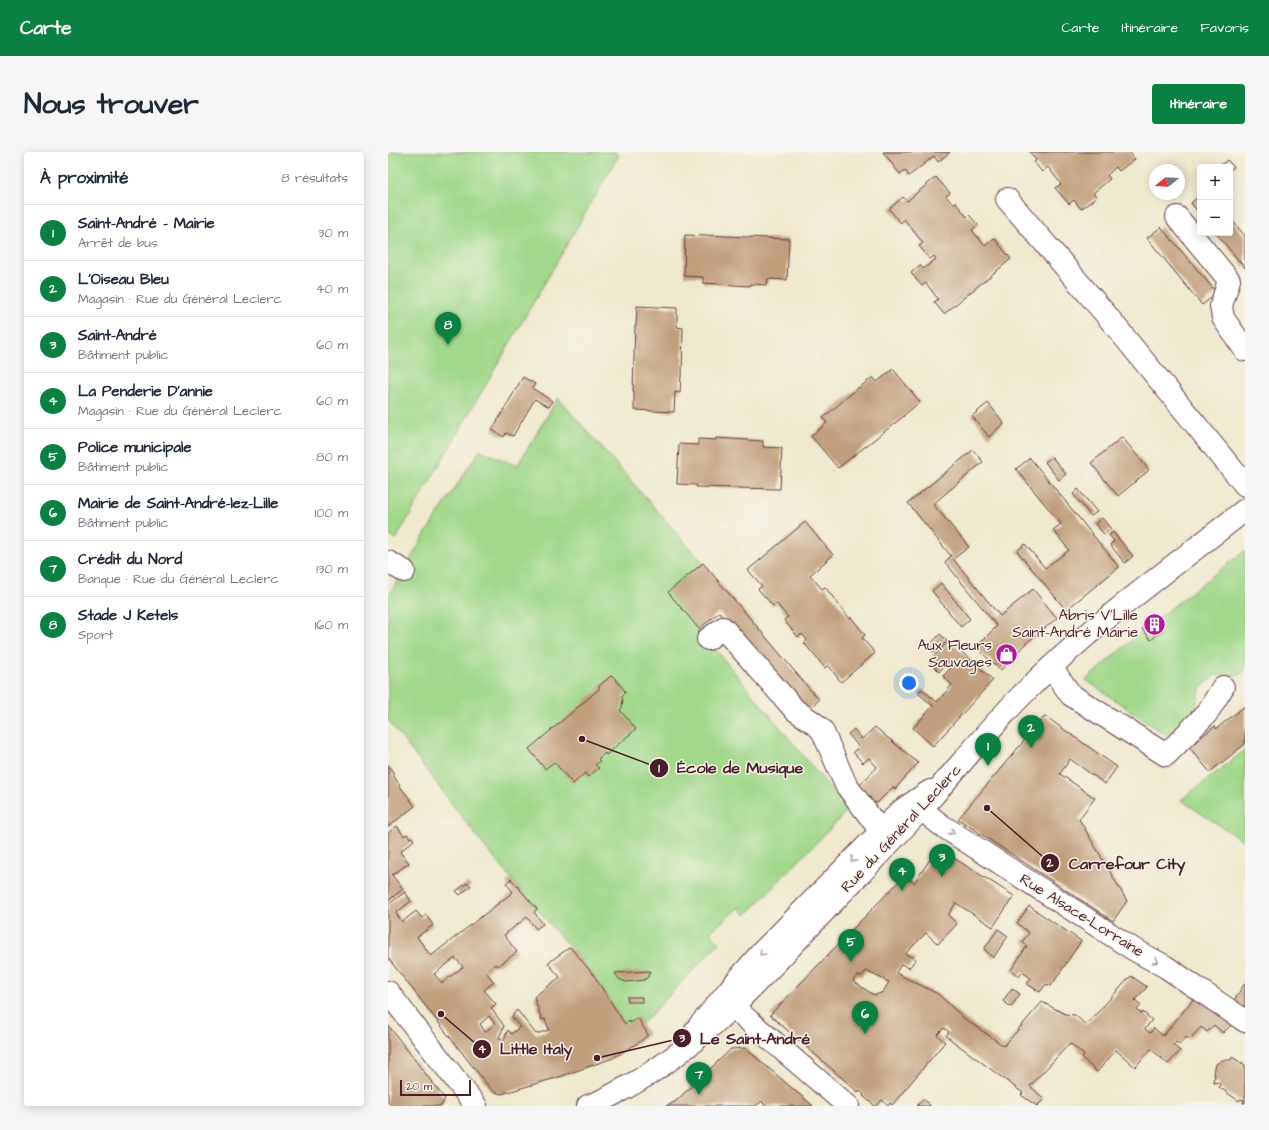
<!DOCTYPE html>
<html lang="fr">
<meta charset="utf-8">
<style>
body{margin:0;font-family:"Architects Daughter",sans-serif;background:#f6f6f7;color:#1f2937}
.controls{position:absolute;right:12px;top:12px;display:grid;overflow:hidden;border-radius:4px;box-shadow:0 2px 10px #0003}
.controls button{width:36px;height:36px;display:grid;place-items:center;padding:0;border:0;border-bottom:1px solid #e0e1e3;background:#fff;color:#1f2937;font:20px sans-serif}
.compass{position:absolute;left:761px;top:12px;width:36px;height:36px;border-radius:50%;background:#fff;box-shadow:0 2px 10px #0003;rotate:252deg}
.scale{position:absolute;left:12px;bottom:10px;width:71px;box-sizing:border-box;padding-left:4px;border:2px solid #4a1f2b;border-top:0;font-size:11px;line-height:14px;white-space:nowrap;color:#4a1f2b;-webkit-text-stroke:3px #f7f3e8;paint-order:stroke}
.you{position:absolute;left:521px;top:531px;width:14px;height:14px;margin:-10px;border:3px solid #fff;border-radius:50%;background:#1a73e8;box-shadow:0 0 0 6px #1a73e833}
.badge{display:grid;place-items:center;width:26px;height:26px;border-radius:50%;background:#0b8043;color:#fff;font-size:13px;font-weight:700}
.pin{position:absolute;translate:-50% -33px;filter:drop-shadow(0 1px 2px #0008)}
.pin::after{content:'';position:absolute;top:21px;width:14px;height:12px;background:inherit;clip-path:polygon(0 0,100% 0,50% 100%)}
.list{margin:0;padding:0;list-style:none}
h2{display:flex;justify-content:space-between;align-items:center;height:52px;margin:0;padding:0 16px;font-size:17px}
h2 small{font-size:13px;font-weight:400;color:#747a83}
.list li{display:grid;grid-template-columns:26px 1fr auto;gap:12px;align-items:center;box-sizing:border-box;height:56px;padding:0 16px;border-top:1px solid #e0e1e3}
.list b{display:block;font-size:15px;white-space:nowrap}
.list p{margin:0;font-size:13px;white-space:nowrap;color:#747a83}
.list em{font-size:13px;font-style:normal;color:#747a83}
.map{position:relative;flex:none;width:857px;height:954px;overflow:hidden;border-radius:4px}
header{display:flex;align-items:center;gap:24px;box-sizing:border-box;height:56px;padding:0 20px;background:#0b8043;color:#fff}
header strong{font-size:19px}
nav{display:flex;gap:22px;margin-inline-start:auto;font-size:14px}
.intro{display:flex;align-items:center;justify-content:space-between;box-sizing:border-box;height:96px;padding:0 24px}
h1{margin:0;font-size:28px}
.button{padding:10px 18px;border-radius:4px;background:#0b8043;color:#fff;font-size:14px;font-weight:700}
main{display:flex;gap:24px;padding:0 24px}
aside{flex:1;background:#fff;border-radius:4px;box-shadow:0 2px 10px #0003}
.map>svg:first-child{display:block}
</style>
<header>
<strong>Carte</strong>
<nav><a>Carte</a><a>Itinéraire</a><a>Favoris</a></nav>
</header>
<div class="intro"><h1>Nous trouver</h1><a class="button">Itinéraire</a></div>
<main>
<aside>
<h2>À proximité<small>8 résultats</small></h2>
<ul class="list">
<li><span class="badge">1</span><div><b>Saint-André – Mairie</b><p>Arrêt de bus</p></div><em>30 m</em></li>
<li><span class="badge">2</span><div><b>L'Oiseau Bleu</b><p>Magasin · Rue du Général Leclerc</p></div><em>40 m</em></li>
<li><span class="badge">3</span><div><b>Saint-André</b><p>Bâtiment public</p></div><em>60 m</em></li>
<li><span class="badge">4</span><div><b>La Penderie D'annie</b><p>Magasin · Rue du Général Leclerc</p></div><em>60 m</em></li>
<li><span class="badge">5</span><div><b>Police municipale</b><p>Bâtiment public</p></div><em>80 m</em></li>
<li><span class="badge">6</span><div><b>Mairie de Saint-André-lez-Lille</b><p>Bâtiment public</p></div><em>100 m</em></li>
<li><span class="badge">7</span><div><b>Crédit du Nord</b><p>Banque · Rue du Général Leclerc</p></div><em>130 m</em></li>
<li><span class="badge">8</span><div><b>Stade J Ketels</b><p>Sport</p></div><em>160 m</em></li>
</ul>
</aside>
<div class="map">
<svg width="857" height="954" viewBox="0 0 857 954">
<rect width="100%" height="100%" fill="#f7f3e8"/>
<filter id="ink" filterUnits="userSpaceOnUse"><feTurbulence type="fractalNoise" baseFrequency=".025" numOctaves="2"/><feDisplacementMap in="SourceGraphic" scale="8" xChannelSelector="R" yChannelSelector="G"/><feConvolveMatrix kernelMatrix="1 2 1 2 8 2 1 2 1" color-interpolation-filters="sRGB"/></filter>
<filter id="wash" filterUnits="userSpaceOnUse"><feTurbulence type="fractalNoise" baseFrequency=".012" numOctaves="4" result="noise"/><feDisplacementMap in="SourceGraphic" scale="16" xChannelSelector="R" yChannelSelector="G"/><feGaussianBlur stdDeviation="0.9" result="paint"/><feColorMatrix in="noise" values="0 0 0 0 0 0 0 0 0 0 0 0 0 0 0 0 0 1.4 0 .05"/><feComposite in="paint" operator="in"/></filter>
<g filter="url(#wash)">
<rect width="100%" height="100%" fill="#eee8ce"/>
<!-- green -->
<path fill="#a0d88a" stroke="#757c5a" d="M 0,0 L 227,0 L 231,3 L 8,387 L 0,383 Z
M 170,246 L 315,411 L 280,440 L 460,658 L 358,763 L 351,755 L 322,780 L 331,791 L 254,872 L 250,866 L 238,874 L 204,822 L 97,695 L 0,568 L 0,443 L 1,443 L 36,384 L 92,298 L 129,314 Z
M 857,399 L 857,518 L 851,523 L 827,523 L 812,537 L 808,555 L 795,572 L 778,583 L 698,528 C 749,482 803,440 857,399 Z
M 857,598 L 857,690 L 793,648 Z"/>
<g id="blocks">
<!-- building -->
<path fill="#bf9f7b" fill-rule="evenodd" d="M 495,0 L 562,0 L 550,10 L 546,4 L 521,24 L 517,18 L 512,22 Z
M 642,0 L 741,0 L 747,7 L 731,19 L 728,15 L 719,23 L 722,27 L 705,41 L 709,45 L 693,57 L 686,48 L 681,52 L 667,36 L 673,32 L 660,15 L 654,20 L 646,10 L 648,8 Z
M 839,8 L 846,15 L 842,18 L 842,15 L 831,15 Z
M 548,25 L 562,41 L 558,44 L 565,52 L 567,50 L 579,65 L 581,63 L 590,73 L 584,78 L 597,94 L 606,86 L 623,107 L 556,162 L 546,150 L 550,147 L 538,131 L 534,134 L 523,121 L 532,113 L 535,117 L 548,107 L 546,104 L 542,107 L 531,94 L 535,91 L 516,67 L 513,71 L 501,57 L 515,45 L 519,49 Z
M 812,43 L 812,62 L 803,51 Z
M 842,66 L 857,84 L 857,116 L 828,81 L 842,81 Z
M 773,75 L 829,141 L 814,153 L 759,86 Z
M 297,83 L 317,84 L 316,83 L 401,87 L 399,128 L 380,127 L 379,133 L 362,132 L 362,134 L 315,131 L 315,125 L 296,124 Z
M 249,154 L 289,156 L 289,175 L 295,176 L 294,223 L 293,223 L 292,241 L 287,240 L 286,260 L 246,258 L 246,239 L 245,239 L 247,174 L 248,174 Z
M 505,217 L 532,250 L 516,263 L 516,264 L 450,316 L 423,284 L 439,271 L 435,266 L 471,235 L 471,236 L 485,225 L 489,230 Z
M 135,225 L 147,232 L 144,236 L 164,249 L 161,255 L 147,247 L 125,284 L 118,281 L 116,285 L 104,278 Z
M 600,251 L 616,271 L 601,285 L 584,264 Z
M 734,285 L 761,318 L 730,344 L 703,311 Z
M 328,286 L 375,289 L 375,295 L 394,296 L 392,337 L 308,335 L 309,333 L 289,332 L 291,292 L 310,293 L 310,287 L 328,288 Z
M 585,298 L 595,310 L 545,352 L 581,395 L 565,407 L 612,464 L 645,437 L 669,466 L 636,493 L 613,518 L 595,502 L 589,494 L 609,474 L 557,410 L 563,404 L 520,351 Z
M 664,305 L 678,322 L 671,328 L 657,310 Z
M 642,306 L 731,415 L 678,458 L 629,399 L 637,392 L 657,416 L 681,398 L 665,378 L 673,372 L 628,317 Z
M 690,337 L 709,360 L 703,364 L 685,342 Z
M 714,366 L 723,377 L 716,382 L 707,372 Z
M 417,370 L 445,403 L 422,423 L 434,437 L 437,435 L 462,467 L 463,465 L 477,483 L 474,486 L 487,501 L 453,530 L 440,513 L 437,516 L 416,491 L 419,488 L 414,482 L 410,485 L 396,468 L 400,465 L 388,451 L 385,454 L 370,437 L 374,434 L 360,418 Z
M 725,380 L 745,404 L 737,411 L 722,393 L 726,389 L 721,383 Z
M 315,411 L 431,548 L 417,560 L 331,460 L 311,477 L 280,440 Z
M 553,431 L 582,467 L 573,475 L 544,439 Z
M 767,466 L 775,478 L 763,488 L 754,477 Z
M 552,482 L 559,489 L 547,501 L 540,495 Z
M 560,491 L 566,493 L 605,528 L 545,594 L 525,576 L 545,554 L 530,541 L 534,537 L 549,550 L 564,533 L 555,524 L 565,514 L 560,509 L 551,520 L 541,510 L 557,493 Z
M 224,523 L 237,539 L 237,541 L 233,545 L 235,547 L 234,556 L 232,558 L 248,577 L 218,603 L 217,601 L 210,607 L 212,609 L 207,613 L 211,616 L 200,625 L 197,621 L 185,632 L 166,610 L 157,617 L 141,597 L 211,537 L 211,534 Z
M 857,554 L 857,592 L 822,620 L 801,595 L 827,574 L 828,577 Z
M 657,564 L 729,615 L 717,632 L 682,607 L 672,622 L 707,646 L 691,667 L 739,749 L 725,769 L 570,667 Z
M 487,575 L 530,611 L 507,637 L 505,635 L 489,651 L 487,650 L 486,651 L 482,647 L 483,646 L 471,634 L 489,615 L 481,606 L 475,611 L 465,600 L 471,595 L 460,582 L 466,577 L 474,587 Z
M 0,613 L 5,620 L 5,623 L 12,633 L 11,633 L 27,654 L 0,675 Z
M 9,674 L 16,684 L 19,682 L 22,686 L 24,685 L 26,688 L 12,700 L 21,711 L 4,723 L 15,737 L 0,749 L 0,681 Z
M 550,696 L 626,744 L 605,775 L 568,751 L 560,763 L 569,772 L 550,792 L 538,781 L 517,802 L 528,807 L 521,816 L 513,812 L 508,821 L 550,842 L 577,867 L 616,894 L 654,850 L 677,862 L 687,863 L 698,873 L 743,824 L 759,835 L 747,848 L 753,853 L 749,858 L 753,861 L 755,860 L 764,868 L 757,877 L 762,881 L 766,876 L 775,884 L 808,844 L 846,870 L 835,881 L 826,873 L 819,880 L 813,875 L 801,888 L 798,885 L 791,893 L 788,890 L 785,893 L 792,899 L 780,912 L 763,897 L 747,915 L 728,898 L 709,920 L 694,906 L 696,903 L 682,891 L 642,934 L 656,947 L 649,954 L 633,943 L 635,941 L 558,884 L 561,880 L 556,876 L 549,883 L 557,890 L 504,953 L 502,951 L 500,954 L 494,948 L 489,954 L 487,954 L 475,944 L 476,943 L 471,938 L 470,940 L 382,863 L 517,723 L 526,731 ZM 478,819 L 501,830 L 495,840 L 488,843 L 484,842 L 465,829 L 468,824 L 474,824 Z
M 123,727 L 149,757 L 146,760 L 155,772 L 148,777 L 139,765 L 116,783 L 129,800 L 110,814 L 107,812 L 98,820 L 106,830 L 96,838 L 108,852 L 103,856 L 116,874 L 111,886 L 116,888 L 120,878 L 123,882 L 132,875 L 124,865 L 126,861 L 129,858 L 148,882 L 161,878 L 157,867 L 154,868 L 146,845 L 172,825 L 160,811 L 182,795 L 205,822 L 237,872 L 241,869 L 242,871 L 250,866 L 260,883 L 250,891 L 225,906 L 171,925 L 113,942 L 104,939 L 0,806 L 0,753 L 17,740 L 23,749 L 8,761 L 14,770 L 28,759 L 34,766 L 38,763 L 45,773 L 29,785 L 43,804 L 125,740 L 118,731 ZM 67,806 L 75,815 L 54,831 L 46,822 ZM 101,864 L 107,872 L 97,880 L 92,872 Z
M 79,731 L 83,734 L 72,743 L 68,739 Z
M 641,754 L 693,789 L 663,834 L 658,832 L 652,840 L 639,832 L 643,826 L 634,820 L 631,825 L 623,818 L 639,794 L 634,790 L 641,781 L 629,771 Z
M 610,777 L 620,784 L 605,806 L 596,797 Z
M 262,819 L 260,825 L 256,828 L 238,830 L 231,827 L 227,821 Z
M 857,831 L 857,858 L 845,850 Z
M 624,836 L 632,842 L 623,855 L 615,849 Z
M 239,845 L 254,845 L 254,850 L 240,850 Z
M 0,873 L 57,947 L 53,954 L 0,954 Z
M 357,896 L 425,954 L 377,954 L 374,949 L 368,954 L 278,954 L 287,950 L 343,897 Z
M 844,905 L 857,913 L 857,951 L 855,951 L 856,948 L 852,947 L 851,949 L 831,935 L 832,932 L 830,930 L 826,931 L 825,927 L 827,925 L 826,920 L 828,912 L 834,908 L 843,908 Z
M 535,947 L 541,952 L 542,954 L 529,954 Z"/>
</g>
</g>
<g filter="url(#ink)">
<use href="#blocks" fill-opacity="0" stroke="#633d43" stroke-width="1"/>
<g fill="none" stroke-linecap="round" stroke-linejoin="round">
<defs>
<path id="minor" d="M 619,47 L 715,159 L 857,333
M 789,65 L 841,128 L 833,154 L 835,166 L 857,198
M 0,410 L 16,419
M 320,487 L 335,476 L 407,558 L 426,571 L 434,578 L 458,633 L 501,690
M 663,515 L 683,543 L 778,603 L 819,561 L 835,535
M 533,657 L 553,673 L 745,797 L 778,815 L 857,869
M 0,840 L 88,954
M 345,855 L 460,954
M 308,878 L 340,839 L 374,800 L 514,658 L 542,639"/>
<path id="major" d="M 200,954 C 210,951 219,946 228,941 C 301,904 357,843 412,785 C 453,741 495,699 535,655 C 568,618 599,579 633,544 C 701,475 781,418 857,358"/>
</defs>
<!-- minor casing -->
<use href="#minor" stroke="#633d43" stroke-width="24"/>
<!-- major casing -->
<use href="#major" stroke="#633d43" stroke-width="24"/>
<!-- minor -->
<use href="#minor" stroke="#fff" stroke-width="22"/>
<!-- major -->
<use href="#major" stroke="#fff" stroke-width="22"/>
</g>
<!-- one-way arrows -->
<defs><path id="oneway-chevron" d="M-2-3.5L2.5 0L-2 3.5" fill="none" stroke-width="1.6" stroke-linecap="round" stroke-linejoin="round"/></defs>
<g stroke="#ae9aa0">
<use href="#oneway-chevron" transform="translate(564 680) rotate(33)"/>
<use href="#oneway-chevron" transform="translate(465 708) rotate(135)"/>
<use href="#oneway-chevron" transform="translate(374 801) rotate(133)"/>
<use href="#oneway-chevron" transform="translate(768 809) rotate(30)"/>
</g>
</g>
<!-- icons -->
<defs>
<symbol id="building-disc" viewBox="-11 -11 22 22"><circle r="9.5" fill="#b5179e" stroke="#f7f3e8"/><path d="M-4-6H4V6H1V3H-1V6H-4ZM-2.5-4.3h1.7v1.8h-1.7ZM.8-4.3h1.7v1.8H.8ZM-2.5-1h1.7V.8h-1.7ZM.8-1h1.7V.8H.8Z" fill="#fff"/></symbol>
<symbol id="shop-disc" viewBox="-11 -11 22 22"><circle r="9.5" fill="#b5179e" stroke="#f7f3e8"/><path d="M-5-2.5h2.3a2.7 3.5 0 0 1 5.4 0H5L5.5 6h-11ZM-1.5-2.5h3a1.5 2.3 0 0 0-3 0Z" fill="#fff"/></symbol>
</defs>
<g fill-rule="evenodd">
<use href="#building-disc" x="754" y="460" width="25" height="25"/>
<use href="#shop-disc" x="606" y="490" width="25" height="25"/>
</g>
<g text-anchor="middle" stroke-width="3" stroke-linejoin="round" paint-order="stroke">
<!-- poi labels -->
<g font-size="15" fill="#4a1f2b" stroke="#f7f3e8" text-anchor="end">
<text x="750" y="468">Abris V'Lille<tspan x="750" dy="17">Saint-André Mairie</tspan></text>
<text x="604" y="498">Aux Fleurs<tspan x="604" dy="17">Sauvages</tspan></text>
</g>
<!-- street labels -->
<g font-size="15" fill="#4a1f2b" stroke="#f7f3e8">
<text transform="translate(513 676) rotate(-47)" y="5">Rue du Général Leclerc</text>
<text transform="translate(694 763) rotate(32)" y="5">Rue Alsace-Lorraine</text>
</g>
</g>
<!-- callouts -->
<path fill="none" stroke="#4a1f2b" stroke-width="1.5" d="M194 587L271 616M599 656L662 711M209 906L294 886M53 862L94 897"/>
<g fill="#4a1f2b" stroke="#f7f3e8" stroke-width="1.5">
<circle cx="194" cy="587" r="4"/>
<circle cx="599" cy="656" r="4"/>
<circle cx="209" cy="906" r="4"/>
<circle cx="53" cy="862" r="4"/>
<circle cx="271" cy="616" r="10"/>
<circle cx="662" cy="711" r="10"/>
<circle cx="294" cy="886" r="10"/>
<circle cx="94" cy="897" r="10"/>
</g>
<g font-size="12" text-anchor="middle" font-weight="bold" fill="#fff">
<text x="271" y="620">1</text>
<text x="662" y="715">2</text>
<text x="294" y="890">3</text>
<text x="94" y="901">4</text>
</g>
<g font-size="16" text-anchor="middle" font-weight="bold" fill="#4a1f2b" stroke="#f7f3e8" stroke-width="3" stroke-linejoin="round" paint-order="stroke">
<text x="352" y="621">École de Musique</text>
<text x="739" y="717">Carrefour City</text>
<text x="367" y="892">Le Saint-André</text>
<text x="148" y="902">Little Italy</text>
</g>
</svg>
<div class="controls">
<button>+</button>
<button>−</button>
</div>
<svg class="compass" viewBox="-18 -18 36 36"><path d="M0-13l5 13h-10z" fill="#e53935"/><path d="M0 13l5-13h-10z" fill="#747a83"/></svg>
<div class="scale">20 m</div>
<div class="you"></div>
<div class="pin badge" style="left:600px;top:614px">1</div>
<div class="pin badge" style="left:643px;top:596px">2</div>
<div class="pin badge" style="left:554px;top:725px">3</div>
<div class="pin badge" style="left:514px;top:739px">4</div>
<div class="pin badge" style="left:463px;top:810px">5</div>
<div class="pin badge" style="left:477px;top:882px">6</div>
<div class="pin badge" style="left:311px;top:943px">7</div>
<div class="pin badge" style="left:60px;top:193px">8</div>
</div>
</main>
